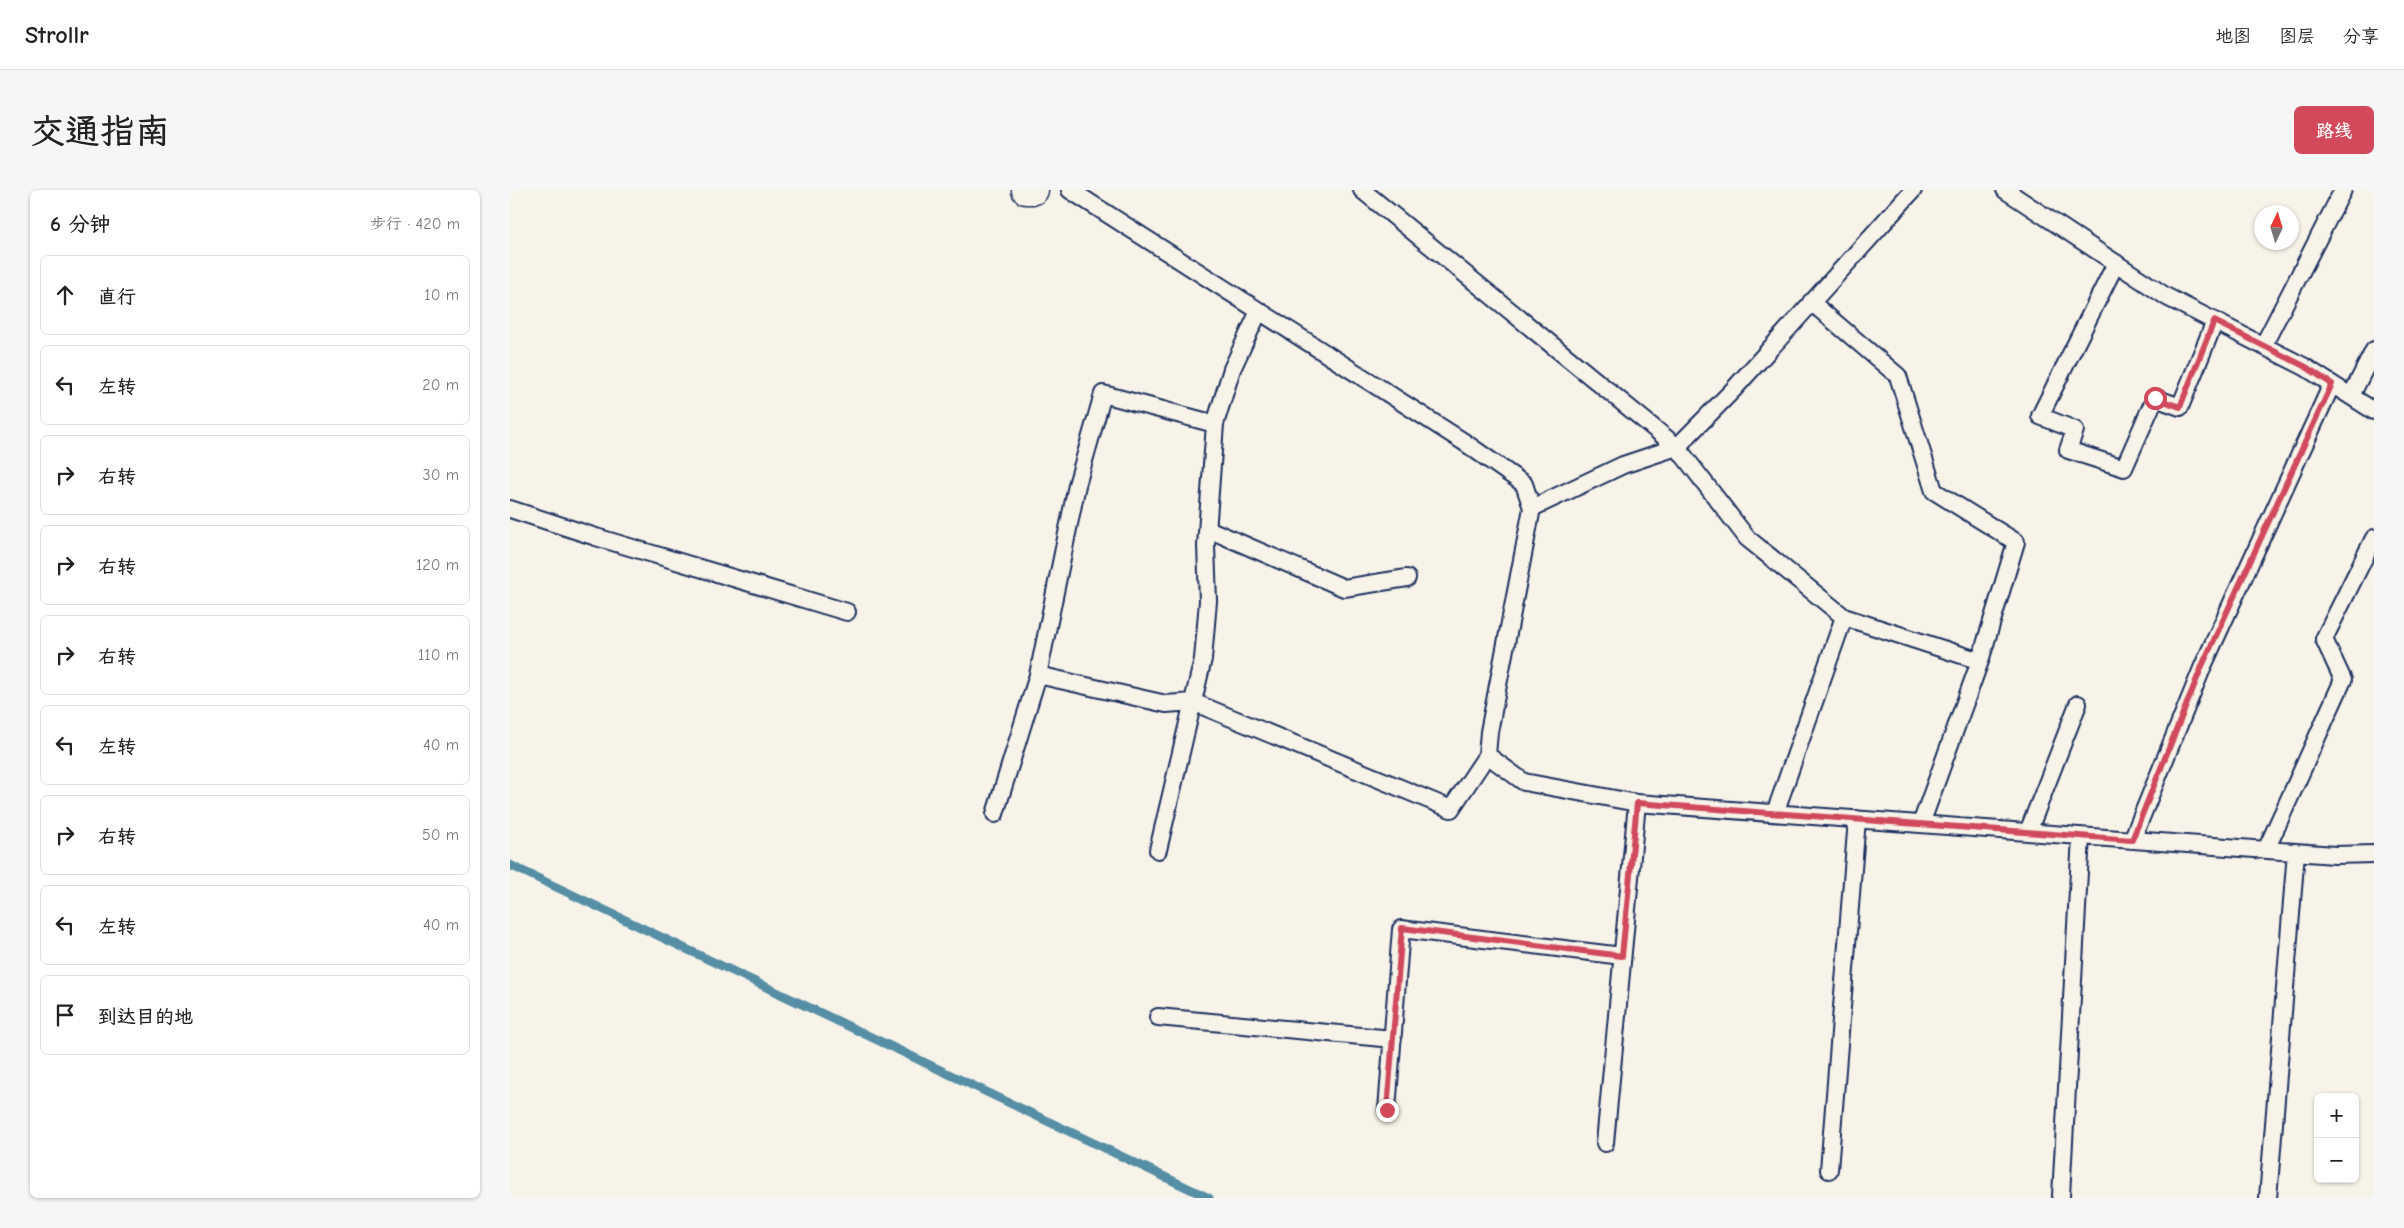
<!DOCTYPE html>
<html lang="zh">
<meta charset="utf-8">
<style>
body{margin:0;font-family:"Comic Neue","LXGW WenKai TC",sans-serif;background:#f6f6f6;color:#222}
.controls{position:absolute;right:15px;bottom:15px;display:grid;overflow:hidden;border-radius:8px;box-shadow:0 1px 4px #0004}
.controls button{width:45px;height:45px;display:grid;place-items:center;padding:0;border:0;border-bottom:1px solid #e0e0e0;background:#fff;color:#222;font:25px sans-serif}
.compass{position:absolute;left:1744px;top:15px;width:45px;height:45px;border-radius:50%;background:#fff;box-shadow:0 1px 4px #0004;rotate:4deg}
.stop{position:absolute;width:15px;height:15px;margin:-11px;border:4px solid #d1495b;border-radius:50%;background:#fff}
.stop.end{background:#d1495b;border-color:#fff;box-shadow:0 1px 5px #0008}
.list{margin:0;padding:0;list-style:none}
h2{display:flex;justify-content:space-between;align-items:center;height:65px;margin:0;padding:0 20px;font-size:21px}
h2 small{font-size:16px;font-weight:400;color:#767676}
.list li{display:grid;grid-template-columns:32px 1fr auto;gap:15px;align-items:center;box-sizing:border-box;height:80px;margin:0 10px 10px;padding:0 10px;border:1px solid #e0e0e0;border-radius:8px}
.list b{display:block;font-size:19px;white-space:nowrap}
.list em{font-size:16px;font-style:normal;color:#767676}
.icon{flex:none;width:28px;height:28px;fill:none;stroke:currentColor;stroke-width:2;stroke-linecap:round;stroke-linejoin:round}
.map{position:relative;flex:none;width:1864px;height:1008px;overflow:hidden;border-radius:8px}
header{display:flex;align-items:center;gap:30px;box-sizing:border-box;height:70px;padding:0 25px;background:#fff;border-bottom:1px solid #e0e0e0}
header strong{font-size:24px}
nav{display:flex;gap:28px;margin-inline-start:auto;font-size:18px}
.intro{display:flex;align-items:center;justify-content:space-between;box-sizing:border-box;height:120px;padding:0 30px}
h1{margin:0;font-size:35px}
.button{padding:12px 22px;border-radius:8px;background:#d1495b;color:#fff;font-size:18px;font-weight:700}
main{display:flex;gap:30px;padding:0 30px}
aside{flex:1;background:#fff;border-radius:8px;box-shadow:0 1px 4px #0004}
.map>svg:first-child{display:block}
</style>
<header>
<strong>Strollr</strong>
<nav><a>地图</a><a>图层</a><a>分享</a></nav>
</header>
<div class="intro"><h1>交通指南</h1><a class="button">路线</a></div>
<main>
<aside>
<h2>6 分钟<small>步行 · 420 m</small></h2>
<ul class="list">
<li><svg class="icon" aria-label="ahead" viewBox="0 0 24 24"><path d="M12 20V5M6 11l6-6 6 6"/></svg><div><b>直行</b></div><em>10 m</em></li>
<li><svg class="icon" aria-label="left" viewBox="0 0 24 24"><path d="M17 20v-9H6M10 6l-5 5 5 5"/></svg><div><b>左转</b></div><em>20 m</em></li>
<li><svg class="icon" aria-label="right" viewBox="0 0 24 24"><path d="M7 20v-9h11M14 6l5 5-5 5"/></svg><div><b>右转</b></div><em>30 m</em></li>
<li><svg class="icon" aria-label="right" viewBox="0 0 24 24"><path d="M7 20v-9h11M14 6l5 5-5 5"/></svg><div><b>右转</b></div><em>120 m</em></li>
<li><svg class="icon" aria-label="right" viewBox="0 0 24 24"><path d="M7 20v-9h11M14 6l5 5-5 5"/></svg><div><b>右转</b></div><em>110 m</em></li>
<li><svg class="icon" aria-label="left" viewBox="0 0 24 24"><path d="M17 20v-9H6M10 6l-5 5 5 5"/></svg><div><b>左转</b></div><em>40 m</em></li>
<li><svg class="icon" aria-label="right" viewBox="0 0 24 24"><path d="M7 20v-9h11M14 6l5 5-5 5"/></svg><div><b>右转</b></div><em>50 m</em></li>
<li><svg class="icon" aria-label="left" viewBox="0 0 24 24"><path d="M17 20v-9H6M10 6l-5 5 5 5"/></svg><div><b>左转</b></div><em>40 m</em></li>
<li><svg class="icon" aria-label="arrive" viewBox="0 0 24 24"><path d="M6 21V4h12l-3 4 3 4H6"/></svg><div><b>到达目的地</b></div></li>
</ul>
</aside>
<div class="map">
<svg width="1864" height="1008" viewBox="0 0 1864 1008">
<rect width="100%" height="100%" fill="#f7f3e8"/>
<filter id="ink" filterUnits="userSpaceOnUse"><feTurbulence type="fractalNoise" baseFrequency=".02" numOctaves="2"/><feDisplacementMap in="SourceGraphic" scale="10" xChannelSelector="R" yChannelSelector="G"/><feConvolveMatrix kernelMatrix="1 2 1 2 8 2 1 2 1" color-interpolation-filters="sRGB"/></filter>
<g filter="url(#ink)">
<g fill="none" stroke-linecap="round" stroke-linejoin="round">
<!-- stream -->
<path stroke="#568ea6" stroke-width="9" d="M 0,675 L 699,1008"/>
<defs>
<path id="lane" d="M 560,0 L 954,252 L 1014,294 L 1022,318 L 979,542 L 977,565 L 1014,592 L 1127,613 L 1825,665 L 1864,664
M 852,0 L 1167,257 L 1237,348 L 1334,427 L 1265,623
M 1495,0 L 1657,107 L 1795,177 L 1864,221
M 1606,73 L 1530,226 L 1565,240 L 1558,260 L 1614,278 L 1645,208 L 1670,217 L 1705,131
M 1301,112 L 1388,186 L 1424,301 L 1506,352 L 1470,471
M 1753,156 L 1833,0
M 1841,206 L 1864,160
M 1022,318 L 1113,275 L 1167,257 L 1223,200 L 1403,0
M 0,319 L 86,347 L 337,422
M 698,339 L 834,398 L 897,388
M 1334,427 L 1470,471 L 1411,634
M 528,485 L 656,514 L 683,512 L 941,619 L 977,565
M 485,624 L 528,485 L 567,295 L 593,204 L 705,234
M 1518,642 L 1568,514
M 1622,650 L 1693,476 L 1822,194
M 648,660 L 693,469 L 698,411 L 696,356 L 705,234 L 722,179 L 749,121
M 1756,660 L 1833,490 L 1814,449 L 1864,348
M 648,827 L 883,849
M 877,920 L 891,739 L 1112,766
M 1095,953 L 1127,613
M 1319,980 L 1347,629
M 1551,1006 L 1571,646
M 1758,1008 L 1786,662"/>
<path id="secondary" d="M 516,0 L 524,0"/>
</defs>
<!-- lane casing -->
<use href="#lane" stroke="#1b2f5e" stroke-width="20"/>
<!-- secondary casing -->
<use href="#secondary" stroke="#1b2f5e" stroke-width="31"/>
<!-- lane -->
<use href="#lane" stroke="#f7f3e8" stroke-width="16"/>
<!-- secondary -->
<use href="#secondary" stroke="#f7f3e8" stroke-width="28"/>
</g>
</g>
<g fill="none" stroke-linecap="round" stroke-linejoin="round" filter="url(#ink)">
<!-- route -->
<path stroke="#d1495b" stroke-width="6" d="M 877,920 L 892,738 L 1112,766 L 1127,613 L 1622,650 L 1692,476 L 1822,194 L 1796,177 L 1704,131 L 1670,217 L 1645,208"/>
</g>
</svg>
<div class="controls">
<button>+</button>
<button>−</button>
</div>
<svg class="compass" viewBox="-18 -18 36 36"><path d="M0-13l5 13h-10z" fill="#e53935"/><path d="M0 13l5-13h-10z" fill="#767676"/></svg>
<div class="stop" style="left:1645px;top:208px"></div>
<div class="stop end" style="left:877px;top:920px"></div>
</div>
</main>
